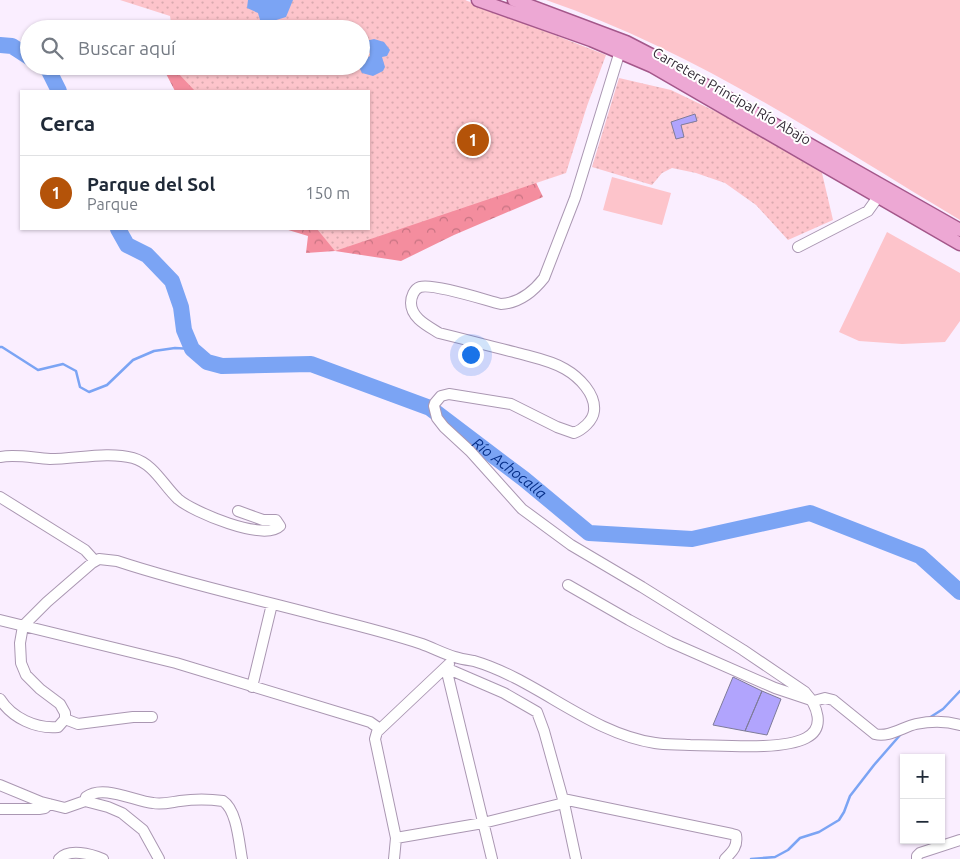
<!DOCTYPE html>
<html lang="es">
<meta charset="utf-8">
<style>
body{margin:0;font-family:Ubuntu,sans-serif;background:#f2f2f3;color:#1f2937}
.controls{position:absolute;right:15px;bottom:15px;display:grid;overflow:hidden;border-radius:0px;box-shadow:0 1px 4px #0004}
.controls button{width:45px;height:45px;display:grid;place-items:center;padding:0;border:0;border-bottom:1px solid #e0e1e3;background:#fff;color:#1f2937;font:25px sans-serif}
.you{position:absolute;left:470px;top:354px;width:18px;height:18px;margin:-12px;border:4px solid #fff;border-radius:50%;background:#1a73e8;box-shadow:0 0 0 8px #1a73e833}
.badge{display:grid;place-items:center;width:32px;height:32px;border-radius:50%;background:#b45309;color:#fff;font-size:16px;font-weight:700}
.pin{position:absolute;translate:-50% -50%;border:2px solid #fff;box-shadow:0 1px 5px #0006}
.list{margin:0;padding:0;list-style:none}
h2{display:flex;justify-content:space-between;align-items:center;height:65px;margin:0;padding:0 20px;font-size:21px}
h2 small{font-size:16px;font-weight:400;color:#747a83}
.list li{display:grid;grid-template-columns:32px 1fr auto;gap:15px;align-items:center;box-sizing:border-box;height:75px;padding:0 20px;border-top:1px solid #e0e1e3}
.list b{display:block;font-size:19px;white-space:nowrap}
.list p{margin:0;font-size:16px;white-space:nowrap;color:#747a83}
.list em{font-size:16px;font-style:normal;color:#747a83}
.icon{flex:none;width:28px;height:28px;fill:none;stroke:currentColor;stroke-width:2;stroke-linecap:round;stroke-linejoin:round}
.map{position:relative;flex:none;width:960px;height:859px;overflow:hidden}
.search{position:absolute;background:#fff;box-shadow:0 1px 4px #0004;left:20px;top:20px;width:350px;height:55px;display:flex;align-items:center;gap:12px;box-sizing:border-box;padding:0 18px;border-radius:28px;color:#747a83;font-size:19px}
.panel{position:absolute;background:#fff;box-shadow:0 1px 4px #0004;left:20px;top:90px;width:350px;height:140px;border-radius:0px}
.map>svg:first-child{display:block}
</style>
<div class="map">
<svg width="960" height="859" viewBox="0 0 960 859">
<defs>
<pattern id="forest-crowns" width="20" height="18" patternUnits="userSpaceOnUse" patternTransform="scale(1.25)"><rect width="20" height="18" fill="#f48d9e"/><path d="M2 6a3 3 0 1 1 6 0M12 15a3 3 0 1 1 6 0" fill="none" stroke="#c67382"/></pattern>
<pattern id="park-dots" width="8" height="8" patternUnits="userSpaceOnUse" patternTransform="scale(1.25)"><rect width="8" height="8" fill="#fdc4cb"/><path d="M2 2h.1M6 6h.1" fill="none" stroke="#d9a9af" stroke-width="1.8" stroke-linecap="round"/></pattern>
</defs>
<rect width="100%" height="100%" fill="#faeeff"/>
<!-- grass -->
<path fill="#fdc4cb" d="M 546,0 L 960,0 L 960,220 C 826,140 695,51 546,0 Z
M 612,177 L 671,193 L 662,225 L 603,210 Z
M 887,232 L 960,273 L 960,321 L 945,342 L 902,344 L 859,341 L 839,332 Z"/>
<!-- forest -->
<path fill="url(#forest-crowns)" d="M 465,0 L 529,168 L 543,197 L 454,235 L 401,261 L 335,251 L 306,253 L 308,236 L 285,229 L 369,229 L 391,218 L 361,29 Z
M 162,66 L 210,66 L 202,91 L 175,91 Z"/>
<!-- park -->
<path fill="url(#park-dots)" d="M 120,0 L 465,0 L 606,55 L 587,106 L 566,173 L 335,251 L 317,229 L 369,229 L 369,91 L 195,91 L 178,73 L 177,66 L 361,66 L 361,29 L 172,29 L 170,16 Z
M 619,78 L 671,90 L 723,115 L 788,150 L 822,173 L 833,220 L 788,240 L 756,205 L 725,183 L 696,173 L 672,168 L 662,173 L 652,185 L 592,167 Z"/>
<!-- water -->
<path fill="#7ba4f4" d="M 248,0 L 293,0 L 286,17 L 273,21 L 260,20 L 258,13 L 247,8 Z
M 374,39 L 384,42 L 390,50 L 387,56 L 382,57 L 385,67 L 383,71 L 373,76 L 362,73 L 359,67 L 361,66 L 361,62 L 370,56 L 370,53 L 365,50 L 366,41 Z"/>
<g fill="none" stroke-linecap="round" stroke-linejoin="round">
<!-- stream -->
<path stroke="#7ba4f4" stroke-width="2.5" d="M 0,347 L 2,347 L 38,370 L 63,364 L 76,371 L 80,387 L 89,392 L 107,385 L 133,360 L 154,351 L 175,348 L 192,349
M 929,718 L 943,709 L 960,691
M 751,859 L 775,857 L 788,850 L 800,838 L 819,832 L 839,820 L 844,812 L 850,796 L 874,765 L 901,734"/>
<!-- river -->
<g stroke="#7ba4f4" stroke-width="16">
<path d="M 0,45 L 12,46 L 29,57"/>
<path d="M 43,66 L 48,69 L 59,91"/>
<path id="s1" d="M 118,229 L 127,245 L 147,255 L 172,281 L 181,307 L 184,330 L 192,349 L 207,362 L 222,366 L 311,364 L 430,408 L 524,479 L 589,533 L 692,539 L 810,513 L 920,556 L 960,592"/>
</g>
</g>
<!-- building -->
<path fill="#b1a4fd" stroke="#7e7b99" d="M 695,114 L 697,121 L 681,125 L 684,137 L 676,139 L 671,122 Z
M 733,677 L 762,691 L 745,731 L 713,725 Z
M 762,691 L 781,699 L 767,735 L 745,731 Z"/>
<g fill="none" stroke-linecap="round" stroke-linejoin="round">
<defs>
<path id="minor" d="M 798,247 L 868,211 L 878,197
M 0,457 C 16,454 33,458 50,459 C 76,459 108,451 133,458 C 154,464 163,485 178,499 C 193,512 264,542 280,526 L 276,520 L 263,520 L 238,511
M 0,497 L 85,550 L 95,561
M 568,585 L 629,620 L 670,642 L 775,688 L 814,701 L 825,698 L 833,700 L 875,734 C 888,738 903,727 916,724 C 930,721 947,721 960,725
M 0,620 L 176,663 L 357,718 L 370,722 L 380,729
M 446,668 L 504,693 L 537,712 L 544,731 L 564,803 L 576,859
M 446,668 L 492,859
M 252,687 L 272,604
M 0,699 C 12,718 36,729 58,727 L 65,719 L 65,713 L 60,704 L 40,689 L 26,675 L 21,663 L 20,643 L 23,626 L 47,602 L 92,563 L 99,559 L 117,561 C 186,584 258,599 328,618 C 360,626 392,634 422,644 C 433,648 444,654 455,657 C 461,659 468,660 474,661 C 538,680 589,733 655,743 C 666,745 678,744 690,745 C 719,745 781,751 806,738 C 826,728 817,705 805,692 L 743,650 L 642,587 L 571,545 L 522,509 L 470,451 L 444,427 L 437,418 L 434,406 L 435,403 L 441,396 L 449,394 L 511,404 L 557,427 L 574,433 C 582,430 593,421 594,411 C 596,394 579,377 565,369 C 550,360 531,357 514,352 C 489,346 464,339 439,333 C 428,326 411,318 411,303 C 411,297 414,289 420,287 C 433,283 485,300 501,304 C 520,303 533,292 544,278 L 575,198 L 620,51
M 65,719 L 78,724 L 133,717 L 152,717
M 0,785 L 41,802 L 65,808 L 85,801 L 108,807 L 122,813 L 143,830 L 159,859
M 563,799 L 732,834 L 736,835 C 738,846 733,851 725,859
M 85,801 L 86,797 C 103,784 134,801 153,803 C 162,805 172,802 180,801 C 194,799 209,799 223,801 C 237,810 239,843 242,859
M 0,809 L 39,809 L 45,808 L 49,804
M 396,838 L 483,823 L 564,803
M 59,859 C 69,848 91,854 103,859
M 394,859 L 396,838 L 375,739 L 377,732 L 449,664
M 917,859 L 917,856 L 920,853 L 960,840"/>
<path id="major" d="M 478,0 L 591,40 L 652,66 L 960,244
M 514,0 L 626,42 L 657,58 L 960,230"/>
</defs>
<!-- minor casing -->
<use href="#minor" stroke="#aa97b2" stroke-width="12"/>
<!-- major casing -->
<use href="#major" stroke="#a4578a" stroke-width="15"/>
<!-- minor -->
<use href="#minor" stroke="#fff" stroke-width="10"/>
<!-- major -->
<use href="#major" stroke="#eda8d4" stroke-width="12"/>
</g>
<g text-anchor="middle" stroke-width="4" stroke-linejoin="round" paint-order="stroke">
<!-- street labels -->
<g font-size="14" fill="#332b36" stroke="#fff">
<text transform="translate(732 96) rotate(30)" y="5">Carretera Principal Río Abajo</text>
</g>
<!-- water labels -->
<g font-size="15" font-style="italic" fill="#052e87" stroke="#fff">
<text dy="5" stroke="none"><textPath href="#s1" startOffset="499">Río Achocalla</textPath></text>
</g>
</g>
</svg>
<div class="controls">
<button>+</button>
<button>−</button>
</div>
<div class="you"></div>
<div class="pin badge" style="left:473px;top:140px">1</div>
<div class="search"><svg class="icon" aria-label="search" viewBox="0 0 24 24"><circle cx="10" cy="10" r="6"/><path d="M15 15l6 6"/></svg>Buscar aquí</div>
<section class="panel">
<h2>Cerca<small></small></h2>
<ul class="list">
<li><span class="badge">1</span><div><b>Parque del Sol</b><p>Parque</p></div><em>150 m</em></li>
</ul>
</section>
</div>
